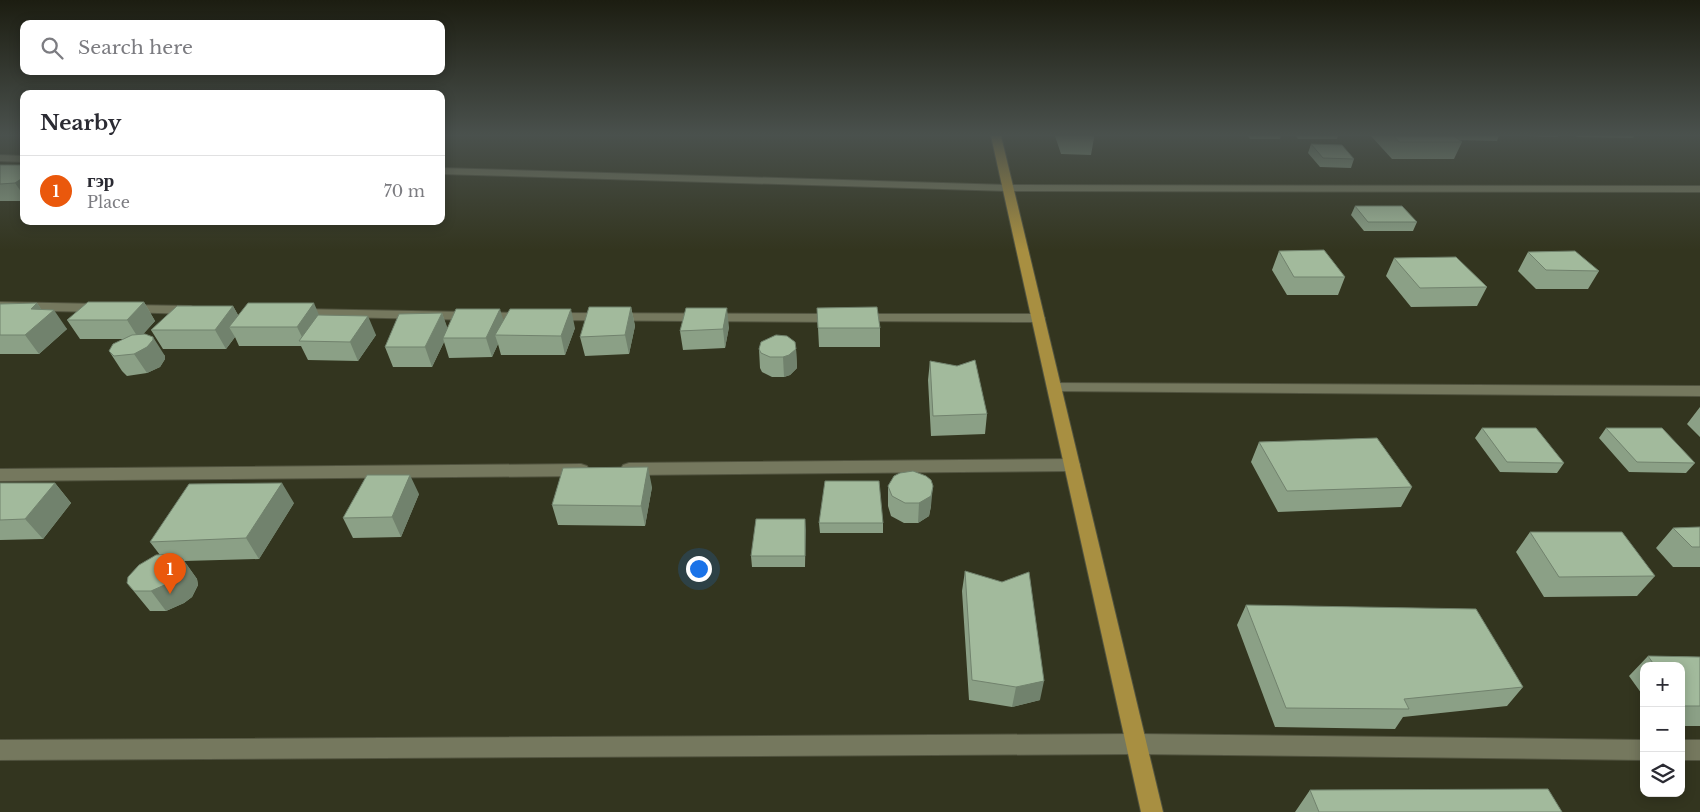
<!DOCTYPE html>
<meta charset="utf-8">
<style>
body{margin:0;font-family:"Libre Baskerville",serif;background:#f2f2f3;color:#2b2b33}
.controls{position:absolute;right:15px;bottom:15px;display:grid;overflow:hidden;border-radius:10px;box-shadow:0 2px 12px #0003}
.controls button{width:45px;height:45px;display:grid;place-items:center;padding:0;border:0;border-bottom:1px solid #e1e1e2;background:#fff;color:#2b2b33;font:25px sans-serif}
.you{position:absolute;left:698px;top:568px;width:18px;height:18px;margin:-12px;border:4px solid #fff;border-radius:50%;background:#1a73e8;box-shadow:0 0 0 8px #1a73e833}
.badge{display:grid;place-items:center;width:32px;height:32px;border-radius:50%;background:#ea580c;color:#fff;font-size:16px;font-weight:700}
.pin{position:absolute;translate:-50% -41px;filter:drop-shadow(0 1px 2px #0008)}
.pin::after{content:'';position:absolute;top:26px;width:18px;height:15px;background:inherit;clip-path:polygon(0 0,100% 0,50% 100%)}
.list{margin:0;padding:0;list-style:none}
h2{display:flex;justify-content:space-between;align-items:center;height:65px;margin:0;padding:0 20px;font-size:21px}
h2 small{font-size:16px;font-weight:400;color:#7c7c81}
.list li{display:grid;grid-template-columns:32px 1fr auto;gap:15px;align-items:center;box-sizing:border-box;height:70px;padding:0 20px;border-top:1px solid #e1e1e2}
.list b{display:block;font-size:19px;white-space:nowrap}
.list p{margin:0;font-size:16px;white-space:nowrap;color:#7c7c81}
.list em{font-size:16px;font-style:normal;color:#7c7c81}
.icon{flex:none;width:28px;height:28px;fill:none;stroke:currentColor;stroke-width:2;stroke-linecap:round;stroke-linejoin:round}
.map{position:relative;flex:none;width:1700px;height:812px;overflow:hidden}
.search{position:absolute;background:#fff;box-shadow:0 2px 12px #0003;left:20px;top:20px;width:425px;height:55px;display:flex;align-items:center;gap:12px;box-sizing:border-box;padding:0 18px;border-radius:10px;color:#7c7c81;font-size:19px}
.panel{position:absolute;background:#fff;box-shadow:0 2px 12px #0003;left:20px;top:90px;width:425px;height:135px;border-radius:10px}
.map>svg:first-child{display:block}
</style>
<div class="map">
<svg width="1700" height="812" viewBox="0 0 1700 812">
<rect width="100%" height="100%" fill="#33351f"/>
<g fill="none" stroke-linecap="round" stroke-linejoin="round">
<defs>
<path id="minor" d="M 0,155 L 24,156 L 24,162 L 0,161 Z
M 441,168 L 1008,185 L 1700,186 L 1700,192 L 1008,191 L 441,174 Z
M 0,302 L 101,304 L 108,308 L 101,312 L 0,310 Z
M 129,305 L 191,306 L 198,310 L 191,314 L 124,312 L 122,309 Z
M 299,309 L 526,313 L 533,317 L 526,321 L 294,316 L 292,313 Z
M 554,313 L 836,314 L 843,318 L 836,322 L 549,320 L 547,317 Z
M 859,314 L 1038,314 L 1045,318 L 1038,322 L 854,321 L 852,318 Z
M 1054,383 L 1700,386 L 1700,396 L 1049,391 L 1047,388 L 1049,385 Z
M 1072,459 L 1078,461 L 1080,465 L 1078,469 L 1072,471 L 629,475 L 623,473 L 621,469 L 623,465 L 629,463 Z
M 581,464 L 587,466 L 589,470 L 587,474 L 581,476 L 0,481 L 0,469 Z
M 1136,734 L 1644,740 L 1644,760 L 1136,754 L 0,760 L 0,740 Z
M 1681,740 L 1700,740 L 1700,760 L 1681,760 Z"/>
<path id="major" d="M 991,136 L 1001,136 L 1163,812 L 1141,812 Z"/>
</defs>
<!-- minor casing -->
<use href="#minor" stroke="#51533f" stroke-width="2"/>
<!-- major casing -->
<use href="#major" stroke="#51533f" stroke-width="2"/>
<!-- minor -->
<use href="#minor" fill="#75785e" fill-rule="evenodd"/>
<!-- major -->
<use href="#major" fill="#a88f41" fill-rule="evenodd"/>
</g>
<!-- wall -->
<path fill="#8ba086" d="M 1055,136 L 1093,136 L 1094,138 L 1091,155 L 1061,154 Z
M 1248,136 L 1281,136 L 1280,139 L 1250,139 Z
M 1296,136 L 1338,136 L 1337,139 L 1298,139 Z
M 1371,136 L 1454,136 L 1462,142 L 1454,159 L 1392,159 Z
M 1455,136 L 1499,136 L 1497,141 L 1459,140 Z
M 1526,136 L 1558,136 L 1558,137 Z
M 1576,136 L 1634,136 L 1633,138 L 1577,137 Z
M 1311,144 L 1354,159 L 1351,168 L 1320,167 L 1308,153 Z
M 0,165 L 24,165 L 24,201 L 0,201 Z
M 1355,206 L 1417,222 L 1413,231 L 1364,231 L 1351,215 Z
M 1279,251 L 1345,277 L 1338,295 L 1287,295 L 1272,270 Z
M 1528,252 L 1599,271 L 1588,289 L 1536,289 L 1518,271 Z
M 1394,258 L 1487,287 L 1477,306 L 1411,307 L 1386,276 Z
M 144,302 L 155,321 L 143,334 L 165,356 L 165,359 L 160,367 L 147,373 L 127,376 L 122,371 L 109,351 L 123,339 L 80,339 L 67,320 Z
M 37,303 L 41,309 L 67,329 L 39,354 L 0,354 L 0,304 Z
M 233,306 L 238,315 L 319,315 L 376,335 L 358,361 L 308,360 L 301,346 L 239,346 L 235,337 L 226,349 L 163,349 L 151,330 Z
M 631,307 L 635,326 L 629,354 L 585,356 L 580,337 Z
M 817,308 L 880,328 L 880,347 L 819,347 Z
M 442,313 L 447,328 L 504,320 L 575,328 L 565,355 L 501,355 L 498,344 L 492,357 L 449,358 L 444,342 L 432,367 L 393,367 L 385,347 Z
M 729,327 L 725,348 L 683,350 L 680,331 Z
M 759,349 L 796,349 L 797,368 L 790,375 L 784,377 L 772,377 L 762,372 L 760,368 Z
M 930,361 L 957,366 L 987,414 L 985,434 L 931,436 L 928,380 Z
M 1700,407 L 1700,437 L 1687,424 Z
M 1482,428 L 1564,463 L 1557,473 L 1500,472 L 1475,438 Z
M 1606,428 L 1695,463 L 1686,473 L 1629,472 L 1599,438 Z
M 1259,442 L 1412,487 L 1401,507 L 1278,512 L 1251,462 Z
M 0,483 L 55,483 L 71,503 L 43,539 L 0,540 Z
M 888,486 L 931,506 L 929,516 L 918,523 L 904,523 L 891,516 L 888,506 Z
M 652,487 L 645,526 L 558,525 L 552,505 Z
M 419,494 L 401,537 L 353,538 L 343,518 Z
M 294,503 L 259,559 L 184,561 L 197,579 L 198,585 L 192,597 L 184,603 L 166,611 L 150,611 L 127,583 L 160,555 L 150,542 Z
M 805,519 L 805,567 L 752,567 L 751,556 Z
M 819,523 L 883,523 L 883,533 L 820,533 Z
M 1700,527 L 1700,567 L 1673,567 L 1656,548 L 1673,528 Z
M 1530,532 L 1655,576 L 1637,596 L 1544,597 L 1516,552 Z
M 965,571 L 1040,700 L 1012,707 L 969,700 L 962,591 Z
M 1246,605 L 1523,687 L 1507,706 L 1403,717 L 1395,729 L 1275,727 L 1237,625 Z
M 1648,656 L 1700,657 L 1700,726 L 1681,726 L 1681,666 L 1644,666 L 1644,697 L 1629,676 Z
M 1310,790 L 1562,812 L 1295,812 Z"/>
<!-- shaded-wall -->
<path fill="#71826d" d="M 24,177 L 24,196 L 15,183 Z
M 144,302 L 155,321 L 139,339 L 127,320 Z
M 37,303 L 46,316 L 54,310 L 67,329 L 39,354 L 25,335 L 31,309 Z
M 314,303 L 322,322 L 304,341 L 297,327 Z
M 233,306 L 243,324 L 229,327 L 235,337 L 226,349 L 215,330 Z
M 631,307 L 635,326 L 629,354 L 625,335 Z
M 727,308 L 729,327 L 725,348 L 723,329 Z
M 500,309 L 506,328 L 495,335 L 498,344 L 492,357 L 486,338 Z
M 571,309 L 575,328 L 565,355 L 561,336 Z
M 442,313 L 449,332 L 443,338 L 444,342 L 432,367 L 425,347 Z
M 368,316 L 376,335 L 358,361 L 350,342 Z
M 153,337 L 165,356 L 165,359 L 160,367 L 147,373 L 134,354 Z
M 796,349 L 797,368 L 790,375 L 784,377 L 783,357 Z
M 648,467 L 652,487 L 645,526 L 641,506 Z
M 410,475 L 419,494 L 401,537 L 392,517 Z
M 55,483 L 71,503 L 43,539 L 25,519 Z
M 282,483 L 294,503 L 259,559 L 246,538 Z
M 933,486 L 931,506 L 929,516 L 918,523 L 919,503 Z
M 805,519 L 806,530 L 805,567 Z
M 183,559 L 197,579 L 198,585 L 192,597 L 184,603 L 166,611 L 151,591 Z
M 1044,681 L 1040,700 L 1012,707 L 1016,687 Z"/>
<!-- building -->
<path fill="#a2ba9c" stroke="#71826d" d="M 1063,136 L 1093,136 L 1094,138 L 1063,138 Z
M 1394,136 L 1454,136 L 1462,142 L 1399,142 Z
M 1311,144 L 1342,145 L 1354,159 L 1323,158 Z
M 0,165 L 24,165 L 24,177 L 15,183 L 0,184 Z
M 1355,206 L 1402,206 L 1417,222 L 1368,222 Z
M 1324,250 L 1345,277 L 1294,277 L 1279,251 Z
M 1575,251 L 1599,271 L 1546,270 L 1528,252 Z
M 1456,257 L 1487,287 L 1420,288 L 1394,258 Z
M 88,302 L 144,302 L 127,320 L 67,320 Z
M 37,303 L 31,309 L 54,310 L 25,335 L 0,335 L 0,304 Z
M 248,303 L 314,303 L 297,327 L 229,327 Z
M 177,306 L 233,306 L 215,330 L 151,330 Z
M 589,307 L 631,307 L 625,335 L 580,337 Z
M 877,307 L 880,328 L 818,328 L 817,308 Z
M 686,308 L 727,308 L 723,329 L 680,331 Z
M 456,309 L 500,309 L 486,338 L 443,338 Z
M 510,309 L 571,309 L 561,336 L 495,335 Z
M 442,313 L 425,347 L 385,347 L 399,314 Z
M 318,315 L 368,316 L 350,342 L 299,341 Z
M 145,334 L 153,337 L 153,340 L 147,347 L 134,354 L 114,356 L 109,351 L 113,344 L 132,335 Z
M 776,335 L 787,336 L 795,342 L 796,349 L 789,355 L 783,357 L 770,357 L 761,353 L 759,349 L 761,342 Z
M 975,360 L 987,414 L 933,416 L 930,361 L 957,366 Z
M 1482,428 L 1536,428 L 1564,463 L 1507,462 Z
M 1606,428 L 1662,428 L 1695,463 L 1637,462 Z
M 1377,438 L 1412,487 L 1287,491 L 1259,442 Z
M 648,467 L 641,506 L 552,505 L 563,468 Z
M 913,471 L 926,476 L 931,480 L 933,486 L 931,496 L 919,503 L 905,503 L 892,496 L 888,486 L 894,476 L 900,473 Z
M 367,475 L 410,475 L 392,517 L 343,518 Z
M 825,481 L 879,481 L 883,523 L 819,523 Z
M 0,483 L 55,483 L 25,519 L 0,520 Z
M 282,483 L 246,538 L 150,542 L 189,484 Z
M 756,519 L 805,519 L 805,556 L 751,556 Z
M 1700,527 L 1700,547 L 1692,547 L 1673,528 Z
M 1530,532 L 1622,532 L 1655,576 L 1559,577 Z
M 173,554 L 183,559 L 184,565 L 176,577 L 169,583 L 151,591 L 134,591 L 127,583 L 128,577 L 139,565 L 156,555 Z
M 965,571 L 1002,582 L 1029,572 L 1044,681 L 1016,687 L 972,680 Z
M 1246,605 L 1476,609 L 1523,687 L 1404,699 L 1409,709 L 1286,708 Z
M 1648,656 L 1700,657 L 1700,706 L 1684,706 L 1681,702 L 1681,666 L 1655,666 Z
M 1548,789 L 1562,812 L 1319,812 L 1310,790 Z"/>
<!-- sky -->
<linearGradient id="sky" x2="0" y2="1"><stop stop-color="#1c1d11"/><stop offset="0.54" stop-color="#4a514d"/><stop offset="1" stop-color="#4a514d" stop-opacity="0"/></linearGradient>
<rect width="1700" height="250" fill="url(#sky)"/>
</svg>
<div class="controls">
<button>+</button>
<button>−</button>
<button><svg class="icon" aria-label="layers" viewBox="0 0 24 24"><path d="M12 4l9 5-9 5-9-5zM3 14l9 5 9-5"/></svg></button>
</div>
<div class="you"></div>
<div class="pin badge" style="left:170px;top:594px">1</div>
<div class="search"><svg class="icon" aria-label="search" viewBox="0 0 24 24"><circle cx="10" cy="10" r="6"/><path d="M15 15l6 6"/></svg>Search here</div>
<section class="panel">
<h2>Nearby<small></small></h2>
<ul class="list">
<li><span class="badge">1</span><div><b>гэр</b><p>Place</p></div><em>70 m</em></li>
</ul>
</section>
</div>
